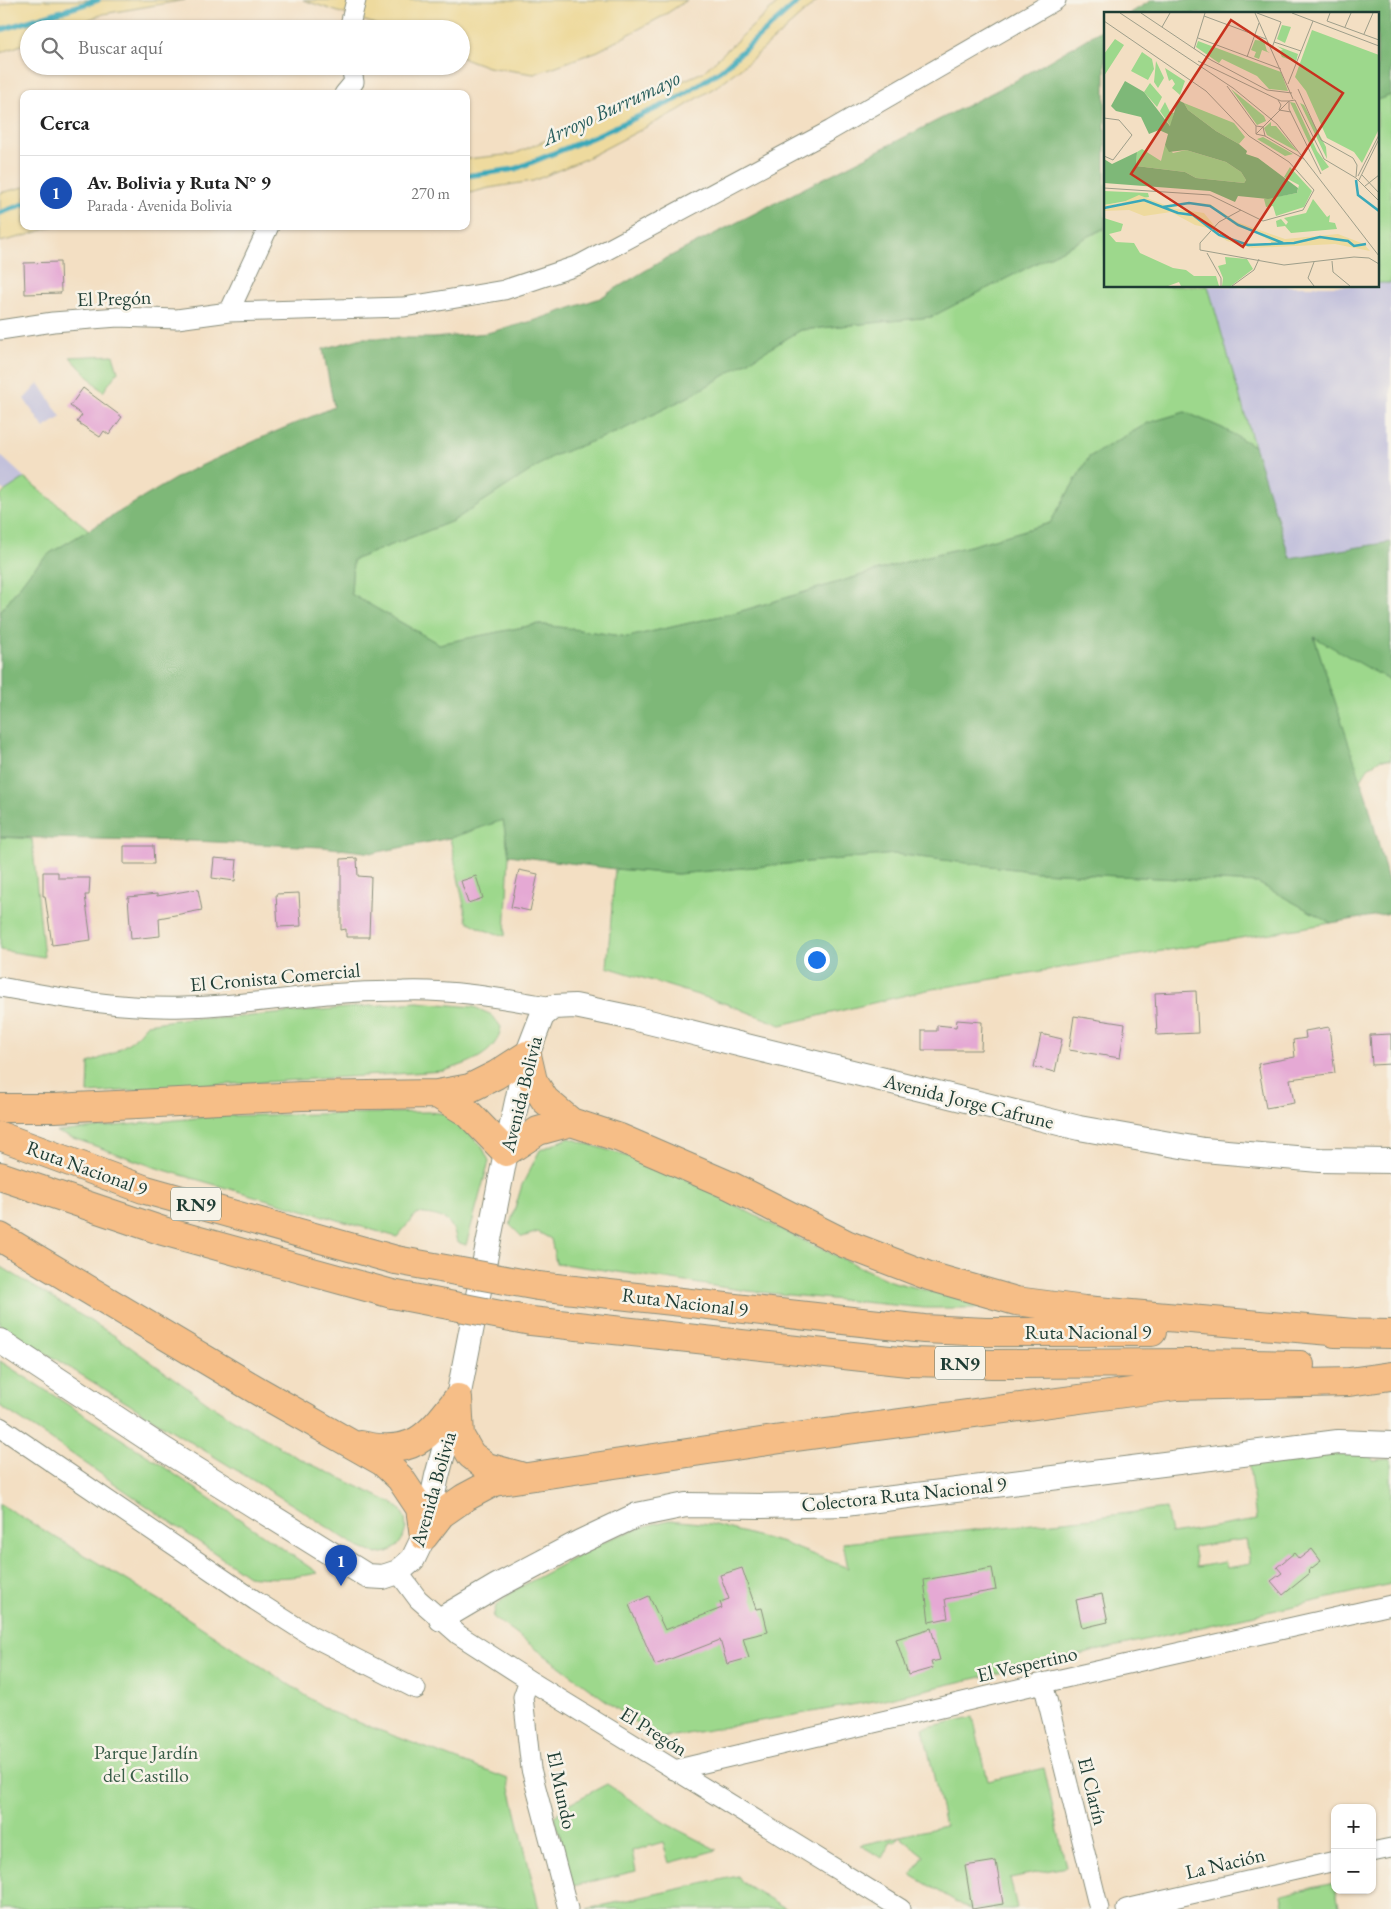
<!DOCTYPE html>
<html lang="es">
<meta charset="utf-8">
<style>
body{margin:0;font-family:"EB Garamond",serif;background:#f2f2f2;color:#222}
.controls{position:absolute;right:15px;bottom:15px;display:grid;overflow:hidden;border-radius:10px;box-shadow:0 1px 4px #0004}
.controls button{width:45px;height:45px;display:grid;place-items:center;padding:0;border:0;border-bottom:1px solid #e0e0e0;background:#fff;color:#222;font:25px sans-serif}
.you{position:absolute;left:816px;top:959px;width:18px;height:18px;margin:-12px;border:4px solid #fff;border-radius:50%;background:#1a73e8;box-shadow:0 0 0 8px #1a73e833}
.badge{display:grid;place-items:center;width:32px;height:32px;border-radius:50%;background:#c8321e;color:#fff;font-size:16px;font-weight:700}
.pin{position:absolute;translate:-50% -41px;filter:drop-shadow(0 1px 2px #0008)}
.pin::after{content:'';position:absolute;top:26px;width:18px;height:15px;background:inherit;clip-path:polygon(0 0,100% 0,50% 100%)}
.list{margin:0;padding:0;list-style:none}
h2{display:flex;justify-content:space-between;align-items:center;height:65px;margin:0;padding:0 20px;font-size:21px}
h2 small{font-size:16px;font-weight:400;color:#767676}
.list li{display:grid;grid-template-columns:32px 1fr auto;gap:15px;align-items:center;box-sizing:border-box;height:75px;padding:0 20px;border-top:1px solid #e0e0e0}
.list b{display:block;font-size:19px;white-space:nowrap}
.list p{margin:0;font-size:16px;white-space:nowrap;color:#767676}
.list em{font-size:16px;font-style:normal;color:#767676}
.icon{flex:none;width:28px;height:28px;fill:none;stroke:currentColor;stroke-width:2;stroke-linecap:round;stroke-linejoin:round}
.map{position:relative;flex:none;width:1391px;height:1909px;overflow:hidden}
.search{position:absolute;background:#fff;box-shadow:0 1px 4px #0004;left:20px;top:20px;width:450px;height:55px;display:flex;align-items:center;gap:12px;box-sizing:border-box;padding:0 18px;border-radius:28px;color:#767676;font-size:19px}
.panel{position:absolute;background:#fff;box-shadow:0 1px 4px #0004;left:20px;top:90px;width:450px;height:140px;border-radius:10px}
.map>svg:first-child{display:block}
</style>
<div class="map">
<svg width="1391" height="1909" viewBox="0 0 1391 1909">
<rect width="100%" height="100%" fill="#f7f3e8"/>
<filter id="ink" filterUnits="userSpaceOnUse"><feTurbulence type="fractalNoise" baseFrequency=".02" numOctaves="2"/><feDisplacementMap in="SourceGraphic" scale="10" xChannelSelector="R" yChannelSelector="G"/><feConvolveMatrix kernelMatrix="1 2 1 2 8 2 1 2 1" color-interpolation-filters="sRGB"/></filter>
<filter id="wash" filterUnits="userSpaceOnUse"><feTurbulence type="fractalNoise" baseFrequency=".0096" numOctaves="4" result="noise"/><feDisplacementMap in="SourceGraphic" scale="20" xChannelSelector="R" yChannelSelector="G"/><feGaussianBlur stdDeviation="1.12" result="paint"/><feColorMatrix in="noise" values="0 0 0 0 0 0 0 0 0 0 0 0 0 0 0 0 0 1.4 0 .05"/><feComposite in="paint" operator="in"/></filter>
<g filter="url(#wash)">
<rect width="100%" height="100%" fill="#f3dfc3"/>
<!-- industrial -->
<path fill="#c3c1db" d="M 1377,283 L 1391,283 L 1391,542 L 1290,558 L 1254,446 L 1208,286 L 1377,286 Z
M 39,383 L 61,417 L 44,428 L 24,399 Z
M 0,455 L 25,478 L 5,491 L 0,487 Z"/>
<!-- green -->
<path fill="#9dd88c" stroke="#5e8a60" fill-rule="evenodd" d="M 1391,95 L 1391,283 L 1377,283 L 1377,100 Z
M 1105,228 L 1105,286 L 1208,286 L 1254,446 L 1222,428 L 1185,412 L 1148,423 L 1089,457 L 1050,523 L 970,546 L 916,559 L 738,612 L 628,637 L 538,624 L 439,644 L 351,594 L 353,560 L 453,521 L 553,456 L 620,431 L 690,396 L 801,330 L 931,317 Z
M 113,355 L 118,371 L 103,392 L 70,357 Z
M 25,478 L 89,530 L 50,553 L 31,571 L 0,612 L 0,496 L 5,491 Z
M 1314,636 L 1391,681 L 1391,760 L 1381,759 L 1368,768 L 1360,781 Z
M 503,820 L 509,855 L 505,936 L 484,930 L 467,921 L 450,838 Z
M 0,837 L 32,839 L 44,957 L 0,950 Z
M 895,854 L 1038,872 L 1258,883 L 1331,923 L 927,990 L 781,1025 L 727,1004 L 607,967 L 615,869 L 677,874 Z
M 417,1002 L 474,1007 L 492,1015 L 501,1027 C 497,1055 467,1064 443,1071 L 88,1093 L 89,1063 L 113,1053 L 133,1040 L 147,1024 L 189,1018 L 228,1018 Z
M 428,1112 L 449,1114 L 482,1146 L 489,1161 L 466,1245 L 457,1242 C 452,1216 440,1216 417,1213 L 397,1237 L 157,1168 L 56,1132 L 216,1116 Z
M 569,1138 L 665,1168 L 790,1234 L 890,1281 L 995,1308 L 924,1308 L 748,1291 L 556,1263 L 551,1239 L 538,1232 L 522,1237 L 510,1225 L 522,1185 L 540,1150 Z
M 0,1266 L 115,1336 L 211,1405 L 246,1427 L 296,1457 L 392,1503 L 400,1509 L 405,1518 L 406,1528 L 403,1538 L 397,1547 L 388,1552 L 377,1554 L 358,1547 L 298,1508 L 0,1325 Z
M 0,1361 L 151,1458 L 318,1573 C 294,1578 272,1579 248,1576 L 46,1436 L 0,1406 Z
M 1372,1448 L 1373,1460 L 1391,1459 L 1391,1584 L 880,1700 L 658,1739 L 493,1617 L 496,1606 L 511,1592 L 612,1538 L 646,1526 L 669,1520 L 711,1524 L 783,1543 L 848,1568 L 843,1543 L 1083,1519 L 1166,1508 L 1171,1534 L 1256,1520 L 1249,1465 ZM 1246,1539 L 1250,1564 L 1227,1568 L 1225,1562 L 1197,1567 L 1193,1547 Z
M 0,1504 L 163,1602 L 331,1712 L 508,1779 L 539,1909 L 0,1909 Z
M 973,1717 L 988,1781 L 1044,1768 L 1066,1867 L 1010,1878 L 1017,1908 L 1012,1909 L 969,1909 L 911,1875 L 924,1856 L 899,1836 L 895,1842 L 891,1841 L 882,1858 L 860,1845 L 945,1826 L 923,1728 Z
M 607,1784 L 665,1823 L 717,1850 L 669,1863 L 663,1842 L 632,1851 L 636,1871 L 573,1886 L 555,1818 L 561,1808 Z
M 738,1876 L 743,1883 L 787,1909 L 587,1909 Z
M 1334,1883 L 1340,1909 L 1284,1909 L 1281,1895 Z"/>
<!-- forest -->
<path fill="#7eb878" stroke="#4e7a56" d="M 1152,0 L 1391,0 L 1391,95 L 1377,100 L 1377,14 L 1129,14 Z
M 1105,28 L 1105,228 L 931,317 L 801,330 L 690,396 L 620,431 L 553,456 L 453,521 L 353,560 L 351,594 L 439,644 L 538,624 L 628,637 L 738,612 L 916,559 L 970,546 L 1050,523 L 1089,457 L 1148,423 L 1185,412 L 1222,428 L 1254,446 L 1290,558 L 1391,542 L 1391,681 L 1314,637 L 1368,802 L 1391,893 L 1391,913 L 1331,923 L 1258,883 L 1038,872 L 895,854 L 677,874 L 615,869 L 509,855 L 503,820 L 450,838 L 373,853 L 323,847 L 194,841 L 0,837 L 0,612 L 31,571 L 50,553 L 183,474 L 270,434 L 334,407 L 323,349 L 362,338 L 433,338 L 487,333 L 533,321 L 600,298 L 663,260 L 1013,82 Z"/>
<!-- sand -->
<path fill="#eeda9e" stroke="#868c69" d="M 17,0 L 185,0 L 103,14 L 64,29 L 29,29 L 29,42 L 0,53 L 0,6 Z
M 303,0 L 687,0 L 663,16 L 598,51 L 534,74 L 488,67 L 461,57 L 461,29 L 389,29 Z
M 781,0 L 818,0 L 752,59 L 720,84 L 679,110 L 585,159 L 533,181 L 489,188 L 466,194 L 466,159 L 514,154 L 703,72 Z
M 24,187 L 24,226 L 54,226 L 28,235 L 0,242 L 0,193 Z"/>
<g fill="none" stroke-linecap="round" stroke-linejoin="round">
<!-- stream -->
<path stroke="#3aa9b9" stroke-width="5.5" d="M 0,30 L 98,0
M 466,176 L 515,169 L 591,138 L 677,99 L 721,70 L 800,0
M 0,213 L 24,204"/>
</g>
<g id="blocks">
<!-- building -->
<path fill="#e5a9d4" d="M 60,262 L 61,293 L 25,294 L 24,263 Z
M 83,388 L 122,417 L 109,435 L 104,431 L 100,437 L 77,422 L 82,415 L 70,406 Z
M 124,846 L 153,846 L 154,864 L 124,864 Z
M 214,858 L 237,860 L 235,881 L 212,878 Z
M 357,858 L 358,876 L 371,877 L 369,937 L 346,937 L 346,929 L 341,930 L 341,859 Z
M 519,870 L 538,874 L 530,911 L 511,907 Z
M 43,872 L 58,872 L 58,878 L 90,878 L 89,895 L 85,895 L 91,940 L 52,945 L 45,896 L 43,896 Z
M 476,876 L 483,898 L 468,903 L 461,881 Z
M 198,889 L 202,910 L 159,918 L 160,936 L 131,939 L 128,897 L 157,894 L 157,896 Z
M 299,893 L 301,926 L 278,927 L 276,894 Z
M 1196,991 L 1198,1033 L 1157,1035 L 1155,993 Z
M 1074,1016 L 1125,1024 L 1120,1058 L 1069,1050 Z
M 957,1020 L 982,1022 L 981,1050 L 922,1050 L 922,1031 L 937,1031 L 937,1025 L 956,1027 Z
M 1329,1027 L 1335,1073 L 1290,1079 L 1294,1103 L 1266,1108 L 1258,1064 L 1295,1057 L 1293,1040 L 1306,1038 L 1305,1031 Z
M 1041,1034 L 1062,1039 L 1055,1072 L 1034,1067 Z
M 1391,1034 L 1391,1064 L 1372,1065 L 1370,1035 Z
M 1312,1549 L 1321,1561 L 1308,1571 L 1310,1573 L 1283,1595 L 1271,1581 L 1282,1573 L 1277,1567 L 1294,1553 L 1299,1559 Z
M 742,1568 L 756,1609 L 762,1608 L 768,1632 L 743,1638 L 749,1658 L 727,1664 L 720,1640 L 655,1665 L 629,1605 L 649,1596 L 665,1630 L 722,1608 L 720,1602 L 729,1599 L 720,1575 Z
M 992,1568 L 996,1590 L 945,1599 L 948,1618 L 929,1622 L 924,1580 Z
M 1102,1594 L 1108,1622 L 1082,1628 L 1076,1600 Z
M 931,1628 L 940,1660 L 931,1662 L 933,1668 L 908,1675 L 896,1639 Z
M 996,1861 L 1003,1904 L 972,1909 L 965,1866 Z"/>
</g>
</g>
<g filter="url(#ink)">
<use href="#blocks" fill-opacity="0" stroke="#898e7c" stroke-width="1"/>
<g fill="none" stroke-linecap="round" stroke-linejoin="round">
<defs>
<path id="minor" d="M 349,29 L 356,0
M 344,94 L 354,82 L 351,66
M 229,312 L 269,226
M 0,330 L 53,322 L 118,317 L 177,319 L 229,312 L 404,307 L 504,290 L 579,265 L 831,130 L 1056,0
M 0,987 C 61,998 122,1009 184,1007 C 232,1006 279,999 327,994 C 352,992 378,991 403,991 C 452,989 505,999 553,1007
M 0,1427 L 256,1601 L 311,1636 L 416,1689
M 398,1572 L 418,1599 L 459,1635 L 529,1680 L 901,1909
M 529,1680 L 523,1697 L 531,1769 L 568,1909
M 1043,1683 L 1099,1909
M 674,1770 L 1043,1683 L 1391,1605
M 1372,1852 L 1391,1848
M 1126,1909 L 1335,1861"/>
<path id="tertiary" d="M 0,1341 L 165,1450 L 367,1576 L 383,1577 L 398,1572 L 413,1559 L 424,1536 L 437,1476 L 458,1398 L 506,1152 L 527,1055 L 542,1016 L 553,1007 L 575,1006 L 633,1018 L 1079,1128 L 1204,1150 L 1319,1160 L 1391,1161
M 441,1619 L 497,1586 L 580,1542 L 637,1515 L 686,1505 L 762,1506 L 845,1504 L 1338,1442 L 1391,1444"/>
<path id="motorway" d="M 437,1094 L 470,1088 L 496,1075 L 527,1055 L 533,1081 L 545,1100 L 571,1122
M 0,1108 L 54,1108 L 302,1096 L 437,1094 L 468,1113 L 506,1152 L 538,1131 L 571,1122 L 620,1138 L 731,1186 L 846,1244 L 929,1276 L 1016,1301 L 1085,1310 L 1354,1333
M 0,1136 L 146,1190 L 396,1260
M 0,1176 L 163,1231 L 392,1294
M 0,1237 L 260,1392 L 383,1462 L 400,1478 L 420,1508 L 424,1536
M 538,1286 L 924,1329 L 986,1332 L 1152,1332
M 531,1321 L 908,1362 L 992,1364 L 1195,1363 L 1300,1365
M 1335,1333 L 1391,1334
M 458,1398 L 460,1436 L 471,1455 L 487,1467 L 520,1476
M 361,1445 C 413,1457 428,1437 458,1398
M 424,1536 L 441,1514 L 464,1498 L 494,1482 L 781,1439 L 1176,1386 L 1349,1382 L 1391,1376"/>
</defs>
<!-- minor casing -->
<use href="#minor" stroke="#898e7c" stroke-width="21"/>
<!-- tertiary casing -->
<use href="#tertiary" stroke="#898e7c" stroke-width="26"/>
<!-- motorway casing -->
<use href="#motorway" stroke="#898e7c" stroke-width="30"/>
<!-- minor -->
<use href="#minor" stroke="#fff" stroke-width="19"/>
<!-- tertiary -->
<use href="#tertiary" stroke="#fff" stroke-width="24"/>
<!-- motorway -->
<use href="#motorway" stroke="#f6be87" stroke-width="28"/>
<defs>
<path id="motorway-bridge" d="M 396,1260 L 538,1286
M 392,1294 L 531,1321"/>
</defs>
<!-- motorway-bridge casing -->
<use href="#motorway-bridge" stroke="#898e7c" stroke-width="30" stroke-linecap="butt"/>
<!-- motorway-bridge -->
<use href="#motorway-bridge" stroke="#f6be87" stroke-width="28"/>
</g>
</g>
<g text-anchor="middle" stroke-width="5" stroke-linejoin="round" paint-order="stroke">
<!-- shield labels -->
<g fill="#f7f3e8" stroke="#60746a" stroke-width="1">
<rect x="171" y="1187.5" width="50" height="33" rx="4"/>
<rect x="935" y="1346.5" width="50" height="33" rx="4"/>
</g>
<g font-size="19" font-weight="bold" fill="#1f3d34">
<text x="196" y="1211">RN9</text>
<text x="960" y="1370">RN9</text>
</g>
<!-- street labels -->
<g font-size="20" fill="#1f3d34" stroke="#f7f3e8">
<text transform="translate(114 298) rotate(-2)" y="7">El Pregón</text>
<text transform="translate(275 977) rotate(-5)" y="7">El Cronista Comercial</text>
<text transform="translate(521 1094) rotate(-76)" y="7">Avenida Bolivia</text>
<text transform="translate(969 1101) rotate(14)" y="7">Avenida Jorge Cafrune</text>
<text transform="translate(87 1168) rotate(20)" y="7">Ruta Nacional 9</text>
<text transform="translate(685 1302) rotate(7)" y="7">Ruta Nacional 9</text>
<text x="1088" y="1339">Ruta Nacional 9</text>
<text transform="translate(433 1489) rotate(-74)" y="7">Avenida Bolivia</text>
<text transform="translate(904 1494) rotate(-6)" y="7">Colectora Ruta Nacional 9</text>
<text transform="translate(1027 1664) rotate(-13)" y="7">El Vespertino</text>
<text transform="translate(654 1731) rotate(32)" y="7">El Pregón</text>
<text transform="translate(562 1790) rotate(78)" y="7">El Mundo</text>
<text transform="translate(1093 1791) rotate(76)" y="7">El Clarín</text>
<text transform="translate(1225 1863) rotate(-13)" y="7">La Nación</text>
</g>
<!-- park labels -->
<g font-size="20" fill="#385c46" stroke="#f7f3e8">
<text x="146" y="1759">Parque Jardín<tspan x="146" dy="23">del Castillo</tspan></text>
</g>
<!-- water labels -->
<g font-size="21" font-style="italic" fill="#275d5c" stroke="#f7f3e8">
<text transform="translate(611 108) rotate(-25)" y="7">Arroyo Burrumayo</text>
</g>
</g>
<!-- overview -->
<g transform="translate(1104 12)">
<rect width="275" height="275" fill="#f3dfc3"/>
<path d="M 178,13 L 187,15 L 181,31 L 173,27 ZM 208,18 L 275,43 L 274,119 L 258,151 L 250,140 L 223,126 L 202,79 L 191,65 ZM 11,27 L 20,33 L 0,64 L 0,42 ZM 151,28 L 160,29 L 163,39 L 166,41 L 158,38 L 155,47 L 150,45 L 152,40 L 147,38 ZM 94,29 L 177,60 L 184,79 L 165,77 L 153,64 L 118,47 L 115,51 L 92,35 ZM 173,34 L 194,42 L 192,50 L 178,45 L 175,39 L 179,38 ZM 38,40 L 48,47 L 50,57 L 44,68 L 27,59 ZM 52,49 L 60,66 L 54,76 L 50,70 ZM 61,56 L 81,69 L 76,83 L 68,76 L 71,72 L 68,67 L 65,69 ZM 46,71 L 58,85 L 53,95 L 40,80 ZM 127,77 L 160,104 L 162,109 L 153,113 ZM 61,90 L 66,100 L 70,101 L 67,115 L 56,99 ZM 186,90 L 191,91 L 213,139 L 225,155 L 218,159 ZM 80,91 L 130,111 L 141,125 L 135,132 L 112,119 L 84,98 ZM 196,91 L 200,93 L 222,135 L 223,147 ZM 167,110 L 167,114 L 172,114 L 194,140 L 163,123 L 160,116 ZM 159,125 L 189,142 L 181,144 L 153,127 ZM 61,133 L 69,141 L 82,138 L 122,150 L 137,160 L 142,168 L 140,171 L 92,166 L 81,160 L 32,154 L 33,140 L 38,137 L 57,149 ZM 186,155 L 208,179 L 200,195 L 172,204 L 169,194 L 162,195 L 160,187 L 193,181 L 195,173 L 180,165 ZM 0,179 L 44,181 L 45,185 L 0,193 ZM 209,187 L 223,205 L 226,203 L 225,210 L 231,211 L 233,217 L 187,221 L 181,214 L 173,215 L 172,209 L 177,207 L 182,213 L 184,210 L 180,206 L 202,201 ZM 0,206 L 19,212 L 17,219 L 5,222 L 12,230 L 30,231 L 36,241 L 69,256 L 82,258 L 90,264 L 112,264 L 115,274 L 77,274 L 75,270 L 64,274 L 0,274 ZM 121,245 L 143,247 L 149,257 L 127,274 L 118,274 L 119,266 L 114,254 L 122,252 Z" fill="#9dd88c"/>
<path d="M 21,69 L 40,80 L 66,114 L 74,88 L 80,91 L 84,98 L 112,119 L 135,132 L 143,139 L 142,142 L 154,146 L 194,176 L 193,181 L 164,187 L 134,184 L 131,190 L 106,179 L 0,171 L 0,147 L 8,152 L 33,140 L 32,154 L 81,160 L 92,166 L 140,171 L 142,168 L 137,160 L 122,150 L 82,138 L 65,140 L 61,133 L 64,122 L 55,118 L 45,122 L 37,105 L 12,99 L 7,94 Z" fill="#7eb878"/>
<path d="M 35,183 L 61,193 L 85,190 L 106,192 L 133,210 L 181,227 L 234,222 L 260,232 L 266,239 L 231,232 L 148,236 L 123,229 L 104,216 L 91,213 L 67,200 L 40,204 L 25,198 L 0,199 L 0,193 L 17,191 ZM 86,192 L 106,195 L 134,215 L 150,220 L 168,230 L 153,233 L 132,228 L 117,222 L 100,201 L 67,196 Z" fill="#eeda9e" fill-rule="evenodd"/>
<path fill="none" stroke="#3aa9b9" stroke-width="2.5" d="M 252,168 L 254,183 L 275,199M 59,195 L 85,191 L 106,194 L 134,213 L 179,231M 0,196 L 40,188 L 74,201 L 89,203 L 115,223 L 144,233 L 190,231 L 216,225 L 244,229 L 250,234 L 262,232"/>
<path fill="none" stroke="#9e9e8a" stroke-width="1" d="M 16,1 L 129,76 L 173,112 L 275,244M 37,1 L 107,48 L 163,78 L 188,81M 151,1 L 189,87M 153,1 L 177,10 L 168,36M 188,1 L 275,34M 226,1 L 223,9 L 275,28M 100,4 L 162,27M 0,9 L 102,79 L 145,124 L 185,150 L 210,178 L 199,198 L 159,209 L 106,183 L 0,176M 58,15 L 66,1M 241,15 L 247,1M 260,22 L 269,1M 94,26 L 177,57M 170,30 L 197,39M 90,37 L 101,1M 143,45 L 155,11M 94,49 L 177,89 L 185,89 L 185,97 L 217,162M 184,72 L 209,9M 123,74 L 152,114 L 159,115 L 161,124 L 200,147M 194,77 L 217,128 L 249,146 L 253,153 L 252,165M 174,88 L 177,93 L 175,98 L 187,100M 0,106 L 15,108 L 28,123 L 9,148 L 0,144M 152,114 L 152,122 L 161,124M 152,122 L 185,89 L 191,88 L 220,147 L 252,166 L 275,189M 258,163 L 275,181M 254,164 L 275,123M 255,168 L 275,127M 261,174 L 275,163M 137,198 L 115,210 L 96,231 L 96,238 L 180,253 L 250,245 L 265,246 L 275,252M 103,241 L 117,266 L 117,274M 228,249 L 229,260 L 246,274M 128,274 L 150,258 L 155,247M 210,274 L 204,266 L 210,250"/>
<path fill="#c8321e" fill-opacity="0.15" stroke="#c8321e" stroke-width="2.5" d="M 127,8 L 239,81 L 139,235 L 27,162 Z"/>
<rect width="275" height="275" fill="none" stroke="#1f3d34" stroke-width="2.5"/>
</g>
</svg>
<div class="controls">
<button>+</button>
<button>−</button>
</div>
<div class="you"></div>
<div class="pin badge" style="left:341px;top:1586px;background:#1a4fb4">1</div>
<div class="search"><svg class="icon" aria-label="search" viewBox="0 0 24 24"><circle cx="10" cy="10" r="6"/><path d="M15 15l6 6"/></svg>Buscar aquí</div>
<section class="panel">
<h2>Cerca<small></small></h2>
<ul class="list">
<li><span class="badge" style="background:#1a4fb4">1</span><div><b>Av. Bolivia y Ruta N° 9</b><p>Parada · Avenida Bolivia</p></div><em>270 m</em></li>
</ul>
</section>
</div>
